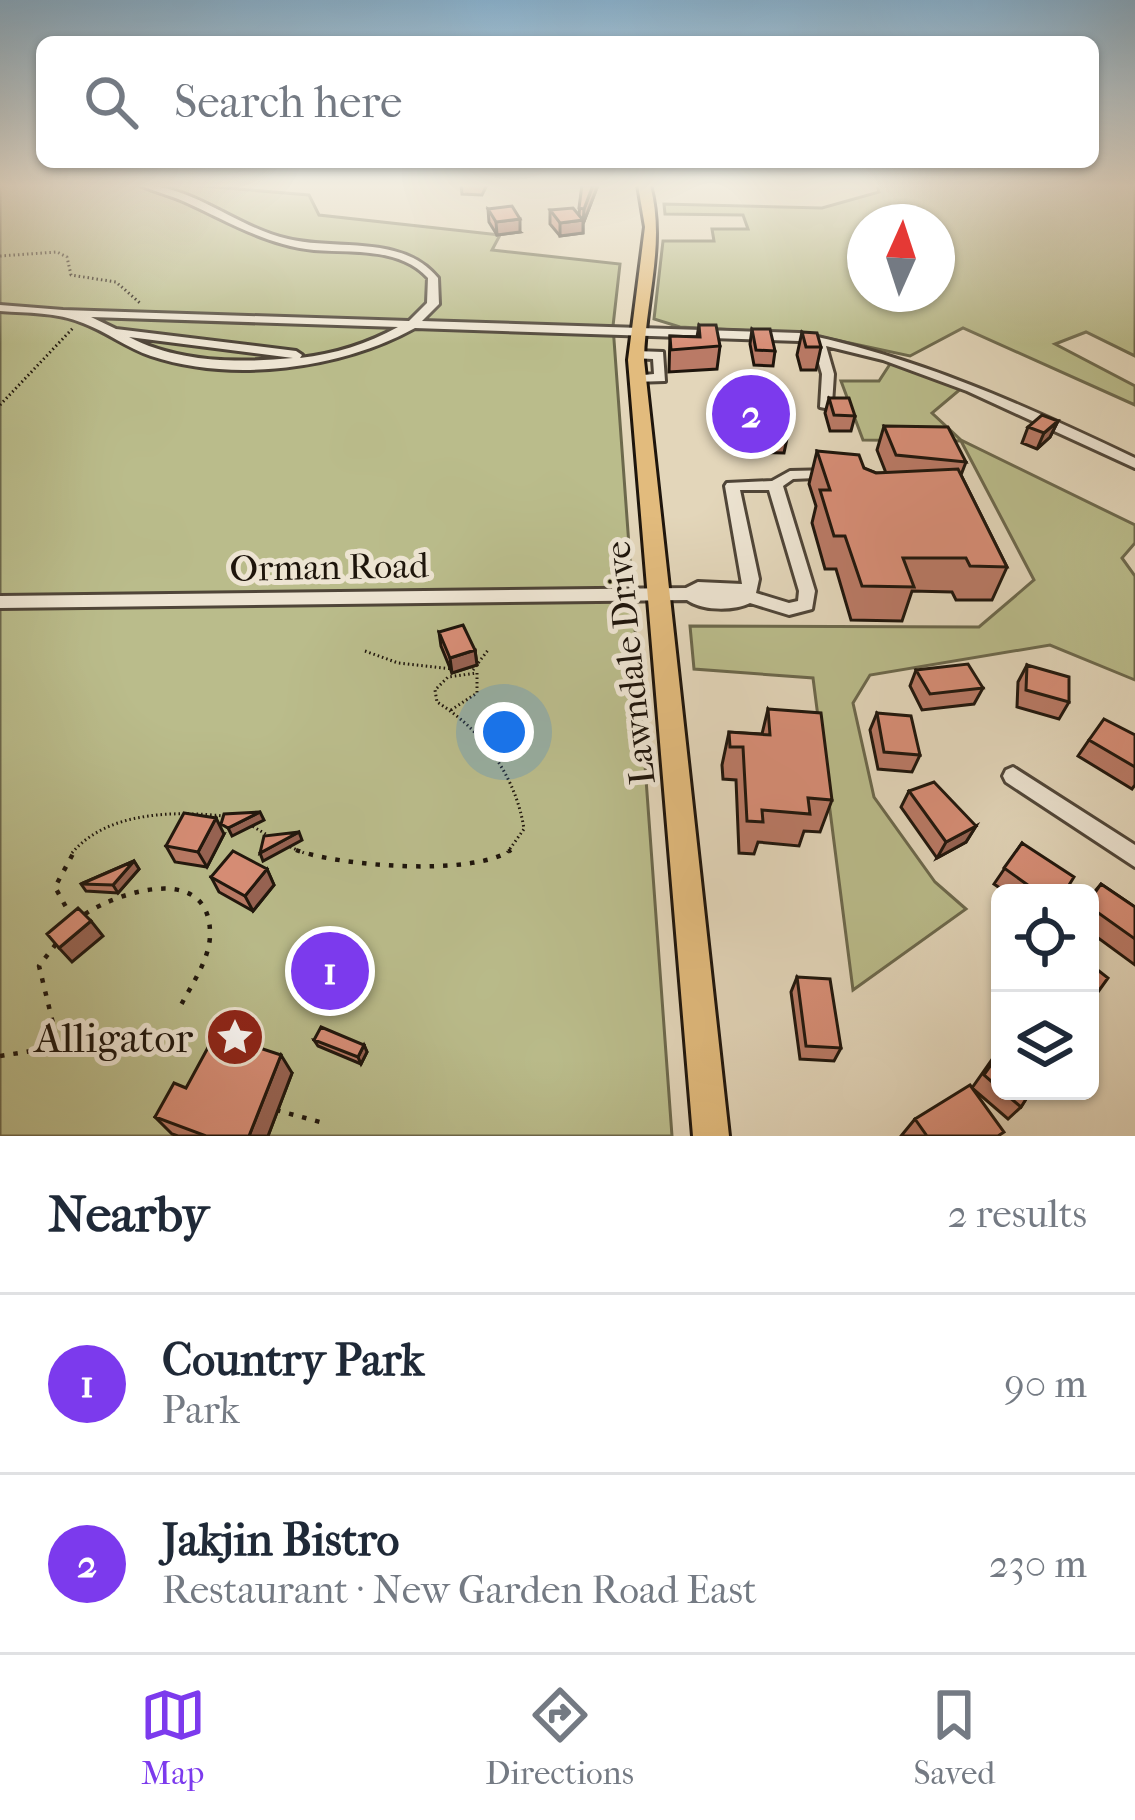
<!DOCTYPE html>
<meta charset="utf-8">
<style>
body{margin:0;font-family:"IM FELL French Canon",serif;background:#f2f2f3;color:#1f2937}
.controls{position:absolute;right:36px;bottom:36px;display:grid;overflow:hidden;border-radius:18px;box-shadow:0 3px 9px #0004}
.controls button{width:108px;height:108px;display:grid;place-items:center;padding:0;border:0;border-bottom:3px solid #e0e1e3;background:#fff;color:#1f2937;font:60px sans-serif}
.compass{position:absolute;left:847px;top:204px;width:108px;height:108px;border-radius:50%;background:#fff;box-shadow:0 3px 9px #0004;rotate:3deg}
.you{position:absolute;left:504px;top:732px;width:42px;height:42px;margin:-30px;border:9px solid #fff;border-radius:50%;background:#1a73e8;box-shadow:0 0 0 18px #1a73e833}
.badge{display:grid;place-items:center;width:78px;height:78px;border-radius:50%;background:#7c3aed;color:#fff;font-size:39px;font-weight:700}
.pin{position:absolute;translate:-50% -50%;border:6px solid #fff;box-shadow:0 3px 12px #0006}
.list{margin:0;padding:0;list-style:none}
h2{display:flex;justify-content:space-between;align-items:center;height:156px;margin:0;padding:0 48px;font-size:51px}
h2 small{font-size:39px;font-weight:400;color:#747a83}
.list li{display:grid;grid-template-columns:78px 1fr auto;gap:36px;align-items:center;box-sizing:border-box;height:180px;padding:0 48px;border-top:3px solid #e0e1e3}
.list b{display:block;font-size:45px;white-space:nowrap}
.list p{margin:0;font-size:39px;white-space:nowrap;color:#747a83}
.list em{font-size:39px;font-style:normal;color:#747a83}
.icon{flex:none;width:66px;height:66px;fill:none;stroke:currentColor;stroke-width:2;stroke-linecap:round;stroke-linejoin:round}
.map{position:relative;flex:none;width:1135px;height:1136px;overflow:hidden}
.search{position:absolute;background:#fff;box-shadow:0 3px 9px #0004;left:36px;right:36px;top:36px;height:132px;display:flex;align-items:center;gap:30px;box-sizing:border-box;padding:0 42px;border-radius:18px;color:#747a83;font-size:45px}
.sheet{height:516px;background:#fff}
nav{display:flex;justify-content:space-around;align-items:center;box-sizing:border-box;height:168px;border-top:3px solid #e0e1e3;background:#fff;font-size:33px;color:#747a83}
nav a{display:grid;justify-items:center;gap:6px}
nav .on{color:#7c3aed}
.map>svg:first-child{display:block}
</style>
<div class="map">
<svg width="1135" height="1136" viewBox="0 0 1135 1136">
<rect width="100%" height="100%" fill="#e3d6ba"/>
<filter id="stains"><feTurbulence type="fractalNoise" baseFrequency=".00167" numOctaves="4"/><feColorMatrix values="0 0 0 0 .2 0 0 0 0 .09 0 0 0 0 .02 0 0 0 .5 -.17"/></filter>
<radialGradient id="worn" r=".72"><stop offset=".6" stop-color="#630" stop-opacity="0"/><stop offset="1" stop-color="#630" stop-opacity=".3"/></radialGradient>
<!-- green -->
<path fill="#babc8b" stroke="#6c684c" stroke-width="3" fill-rule="evenodd" d="M 0,185 L 190,185 L 309,195 L 319,215 L 500,235 L 492,250 L 620,264 L 613,326 L 672,1136 L 0,1136 Z
M 877,185 L 1135,185 L 1135,356 L 1086,332 L 1055,344 L 1135,386 L 1135,405 L 963,328 L 910,356 L 808,334 L 680,327 L 654,319 L 663,241 L 714,241 L 712,229 L 748,229 L 743,215 L 665,214 L 664,204 L 822,208 L 879,192 ZM 865,222 L 937,222 L 937,294 L 865,294 Z
M 892,361 L 963,387 L 932,413 L 961,440 L 1135,525 L 1135,543 L 1122,558 L 1135,576 L 1135,680 L 1050,645 L 870,675 L 853,703 L 874,797 L 935,882 L 966,909 L 853,990 L 813,678 L 694,669 L 690,626 L 979,627 L 1034,580 L 961,441 L 863,440 L 841,381 L 879,381 Z"/>
<g fill="none" stroke-linecap="round" stroke-linejoin="round">
<defs>
<path id="minor" d="M 140,185 C 193,185 237,228 288,239 C 338,251 402,234 438,278 L 439,304 L 422,321 L 799,333 C 918,357 1026,406 1135,458 L 1135,468 L 967,391 L 883,360 L 826,346 L 834,374 L 832,404 L 825,408 L 820,407 L 822,374 L 813,343 L 799,341 L 415,328 C 341,369 232,383 151,356 C 127,348 107,332 83,323 C 57,312 28,313 0,311 L 0,305 L 63,310 L 409,321 L 427,303 L 428,278 C 400,247 352,253 314,250 C 265,245 226,220 183,201 C 169,195 153,191 140,185 ZM 91,317 L 398,327 C 367,344 335,354 300,358 L 302,355 L 296,351 L 116,329 ZM 129,337 L 293,358 C 238,363 179,363 129,337 Z
M 636,351 L 663,352 L 665,381 L 633,382 L 633,376 L 654,374 L 653,359 L 632,358 L 632,352 Z
M 833,470 L 840,474 L 838,477 L 793,479 L 783,486 L 815,591 L 812,609 L 789,615 L 750,603 C 734,611 702,611 687,600 L 0,608 L 0,596 L 686,588 L 698,582 L 742,584 L 725,486 L 727,483 L 772,481 L 790,471 ZM 740,490 L 769,490 L 799,591 L 798,601 L 789,603 L 756,593 L 759,579 Z
M 1013,767 L 1135,845 L 1135,867 L 1006,782 L 1003,776 L 1006,770 Z"/>
<path id="major" d="M 638,185 L 650,185 C 666,243 645,301 644,360 L 729,1136 L 693,1136 L 628,360 L 645,227 Z"/>
</defs>
<!-- minor casing -->
<use href="#minor" stroke="#4f4538" stroke-width="6"/>
<!-- major casing -->
<use href="#major" stroke="#1e150c" stroke-width="6"/>
<!-- path-far1 -->
<path stroke="#1e150c" stroke-width="3" stroke-dasharray="1.5 3" stroke-linecap="butt" d="M 0,256 L 57,252 L 67,257 L 71,275 L 116,282 L 140,303
M 0,405 L 73,328
M 365,651 L 398,663 L 453,669
M 473,670 L 488,650
M 451,710 L 477,693 L 477,673 L 448,677 L 435,690 L 437,702 C 482,730 516,776 524,829 L 507,853
M 249,824 L 272,838
M 286,845 L 304,853
M 72,853 C 107,811 175,811 224,816"/>
<!-- path -->
<path stroke="#1e150c" stroke-width="4.5" stroke-dasharray="4.5 9" stroke-linecap="butt" d="M 296,850 C 339,866 473,877 511,850
M 85,914 C 122,890 212,863 210,936 C 209,960 192,984 181,1005
M 72,918 L 55,887 L 75,850
M 56,944 L 39,966 L 59,1048
M 0,1056 L 76,1044 L 92,1049
M 276,1110 L 320,1122"/>
<!-- minor -->
<use href="#minor" fill="#ede4d2" fill-rule="evenodd"/>
<!-- major -->
<use href="#major" fill="#e2bb7d" fill-rule="evenodd"/>
</g>
<!-- wall -->
<path fill="#ba7a66" stroke="#1e150c" stroke-width="3" d="M 461,185 L 487,185 L 482,195 L 462,194 Z
M 582,185 L 598,185 L 583,224 L 583,233 L 560,236 L 550,224 L 550,210 L 579,215 Z
M 488,209 L 520,232 L 497,235 L 489,222 Z
M 699,325 L 720,346 L 717,369 L 669,372 L 670,336 L 697,337 Z
M 752,329 L 775,351 L 773,366 L 754,365 L 750,344 Z
M 802,332 L 821,347 L 816,370 L 801,370 L 797,355 Z
M 744,387 L 789,429 L 784,453 L 748,452 L 741,411 Z
M 829,398 L 855,416 L 851,431 L 830,431 L 825,413 Z
M 1058,421 L 1050,437 L 1037,449 L 1022,443 L 1028,427 Z
M 884,426 L 966,462 L 961,475 L 1007,567 L 992,600 L 956,600 L 952,592 L 912,591 L 902,621 L 851,620 L 836,569 L 825,569 L 812,523 L 816,506 L 809,484 L 817,451 L 876,473 L 886,473 L 877,450 Z
M 439,632 L 475,650 L 477,665 L 452,673 L 441,646 Z
M 1027,665 L 1069,702 L 1059,719 L 1017,707 L 1018,682 Z
M 916,670 L 983,688 L 974,704 L 922,710 L 910,686 Z
M 768,709 L 832,800 L 820,832 L 804,831 L 799,846 L 758,842 L 754,854 L 739,853 L 736,780 L 723,779 L 722,765 L 729,732 L 762,734 Z
M 877,713 L 920,755 L 912,772 L 878,769 L 870,730 Z
M 1135,735 L 1135,785 L 1132,789 L 1078,756 L 1089,740 Z
M 909,791 L 976,826 L 966,842 L 937,858 L 901,807 Z
M 224,834 L 207,867 L 175,862 L 166,846 Z
M 1022,843 L 1064,893 L 1007,893 L 994,884 Z
M 134,861 L 139,869 L 118,893 L 86,891 L 81,884 Z
M 267,869 L 274,885 L 253,911 L 219,892 L 211,877 Z
M 1101,884 L 1135,907 L 1135,965 L 1090,932 L 1090,897 Z
M 797,977 L 841,1048 L 834,1061 L 800,1059 L 791,992 Z
M 314,1040 L 364,1045 L 367,1052 L 361,1064 L 318,1046 Z
M 218,1045 L 292,1073 L 268,1136 L 178,1136 L 172,1134 L 155,1117 L 186,1088 Z
M 1000,1048 L 1000,1091 L 1031,1091 L 1021,1107 L 1008,1119 L 972,1088 Z
M 915,1119 L 1000,1136 L 901,1136 Z"/>
<!-- shaded-wall -->
<path fill="#976353" stroke="#1e150c" stroke-width="3" d="M 593,185 L 598,185 L 583,224 L 584,209 Z
M 520,219 L 520,232 L 497,235 L 496,222 Z
M 583,220 L 583,233 L 560,236 L 560,223 Z
M 1058,421 L 1050,437 L 1037,449 L 1044,433 Z
M 475,650 L 477,665 L 452,673 L 450,658 Z
M 504,729 L 504,737 L 490,741 L 489,733 Z
M 260,812 L 264,820 L 232,836 L 228,828 Z
M 216,818 L 224,834 L 207,867 L 198,852 Z
M 976,826 L 966,842 L 937,858 L 946,842 Z
M 299,832 L 302,840 L 263,861 L 260,853 Z
M 134,861 L 139,869 L 118,893 L 113,885 Z
M 267,869 L 274,885 L 253,911 L 245,896 Z
M 91,921 L 103,936 L 72,962 L 59,948 Z
M 364,1045 L 367,1052 L 361,1064 L 358,1057 Z
M 281,1055 L 292,1073 L 268,1136 L 249,1136 Z"/>
<!-- building -->
<path fill="#d88e77" stroke="#1e150c" stroke-width="3" d="M 582,185 L 593,185 L 584,209 L 579,208 Z
M 512,206 L 520,219 L 496,222 L 488,209 Z
M 573,208 L 583,220 L 560,223 L 550,210 Z
M 699,325 L 716,325 L 720,346 L 671,350 L 670,336 L 700,337 Z
M 752,329 L 770,329 L 775,351 L 756,350 Z
M 802,332 L 817,333 L 821,347 L 806,347 Z
M 744,387 L 778,388 L 789,429 L 753,428 Z
M 829,398 L 849,398 L 855,416 L 834,415 Z
M 1042,415 L 1058,421 L 1044,433 L 1028,427 Z
M 884,426 L 948,427 L 966,462 L 896,455 Z
M 817,451 L 859,455 L 864,468 L 876,473 L 958,469 L 1007,567 L 970,566 L 966,558 L 903,558 L 914,587 L 862,586 L 845,536 L 834,536 L 820,490 L 830,490 Z
M 463,625 L 475,650 L 450,658 L 439,632 Z
M 968,664 L 983,688 L 930,694 L 916,670 Z
M 1027,665 L 1069,677 L 1069,702 L 1026,690 Z
M 768,709 L 821,713 L 832,800 L 808,798 L 810,814 L 762,810 L 763,822 L 747,821 L 743,747 L 730,747 L 729,732 L 770,735 Z
M 877,713 L 911,716 L 920,755 L 884,752 Z
M 500,717 L 504,729 L 489,733 L 485,721 Z
M 1104,719 L 1135,735 L 1135,767 L 1089,740 Z
M 934,782 L 976,826 L 946,842 L 909,791 Z
M 260,812 L 228,828 L 221,824 L 224,814 Z
M 184,813 L 216,818 L 198,852 L 166,846 Z
M 299,832 L 260,853 L 264,836 Z
M 1022,843 L 1074,877 L 1064,893 L 1039,893 L 1004,868 Z
M 233,851 L 267,869 L 245,896 L 211,877 Z
M 134,861 L 113,885 L 81,884 Z
M 1101,884 L 1135,907 L 1135,939 L 1090,907 L 1090,900 Z
M 78,908 L 91,921 L 59,948 L 47,934 Z
M 1090,964 L 1108,978 L 1090,1003 Z
M 797,977 L 830,979 L 841,1048 L 806,1046 Z
M 321,1027 L 364,1045 L 358,1057 L 314,1040 Z
M 223,1036 L 281,1055 L 249,1136 L 206,1136 L 155,1117 L 174,1083 L 186,1088 L 211,1042 L 218,1045 Z
M 1000,1052 L 1000,1089 L 984,1075 Z
M 970,1085 L 1004,1132 L 998,1136 L 927,1136 L 915,1119 Z
M 1002,1091 L 1031,1091 L 1021,1107 Z"/>
<!-- sky -->
<linearGradient id="sky" x2="0" y2="1"><stop stop-color="#88b5d5"/><stop offset="0.54" stop-color="#f2ede0"/><stop offset="1" stop-color="#f2ede0" stop-opacity="0"/></linearGradient>
<rect width="1135" height="344" fill="url(#sky)"/>
<!-- icons -->
<defs>
<symbol id="sight-disc" viewBox="-11 -11 22 22"><circle r="9.5" fill="#8f2418" stroke="#ede4d2"/><path d="M0-6L1.8-2.2L6-1.7L2.9 1.2L3.7 5.4L0 3.3L-3.7 5.4L-2.9 1.2L-6-1.7L-1.8-2.2Z" fill="#fff"/></symbol>
</defs>
<g fill-rule="evenodd">
<use href="#sight-disc" x="202" y="1004" width="66" height="66"/>
</g>
<g text-anchor="middle" stroke-width="10" stroke-linejoin="round" paint-order="stroke">
<!-- street labels -->
<g font-size="36" fill="#1e150c" stroke="#ede4d2">
<text transform="translate(329 566) rotate(-1)" y="13">Orman Road</text>
<text transform="translate(629 663) rotate(-96)" y="13">Lawndale Drive</text>
</g>
<!-- near-poi labels -->
<g font-size="42" fill="#1e150c" stroke="#ede4d2" text-anchor="end">
<text x="193" y="1052">Alligator</text>
</g>
</g>
<rect width="100%" height="100%" filter="url(#stains)"/>
<rect width="100%" height="100%" fill="url(#worn)"/>
</svg>
<div class="controls">
<button><svg class="icon" aria-label="locate" viewBox="0 0 24 24"><circle cx="12" cy="12" r="6"/><path d="M12 2v4M12 18v4M2 12h4M18 12h4"/></svg></button>
<button><svg class="icon" aria-label="layers" viewBox="0 0 24 24"><path d="M12 4l9 5-9 5-9-5zM3 14l9 5 9-5"/></svg></button>
</div>
<svg class="compass" viewBox="-18 -18 36 36"><path d="M0-13l5 13h-10z" fill="#e53935"/><path d="M0 13l5-13h-10z" fill="#747a83"/></svg>
<div class="you"></div>
<div class="pin badge" style="left:330px;top:971px">1</div>
<div class="pin badge" style="left:751px;top:414px">2</div>
<div class="search"><svg class="icon" aria-label="search" viewBox="0 0 24 24"><circle cx="10" cy="10" r="6"/><path d="M15 15l6 6"/></svg>Search here</div>
</div>
<section class="sheet">
<h2>Nearby<small>2 results</small></h2>
<ul class="list">
<li><span class="badge">1</span><div><b>Country Park</b><p>Park</p></div><em>90 m</em></li>
<li><span class="badge">2</span><div><b>Jakjin Bistro</b><p>Restaurant · New Garden Road East</p></div><em>230 m</em></li>
</ul>
</section>
<nav>
<a class="on"><svg class="icon" aria-label="map" viewBox="0 0 24 24"><path d="M3 6l6-2 6 2 6-2v14l-6 2-6-2-6 2zM9 4v14M15 6v14"/></svg>Map</a>
<a><svg class="icon" aria-label="directions" viewBox="0 0 24 24"><path d="M12 3l9 9-9 9-9-9zM9 14v-3h6M13 9l2 2-2 2"/></svg>Directions</a>
<a><svg class="icon" aria-label="saved" viewBox="0 0 24 24"><path d="M7 4h10v16l-5-4-5 4z"/></svg>Saved</a>
</nav>
